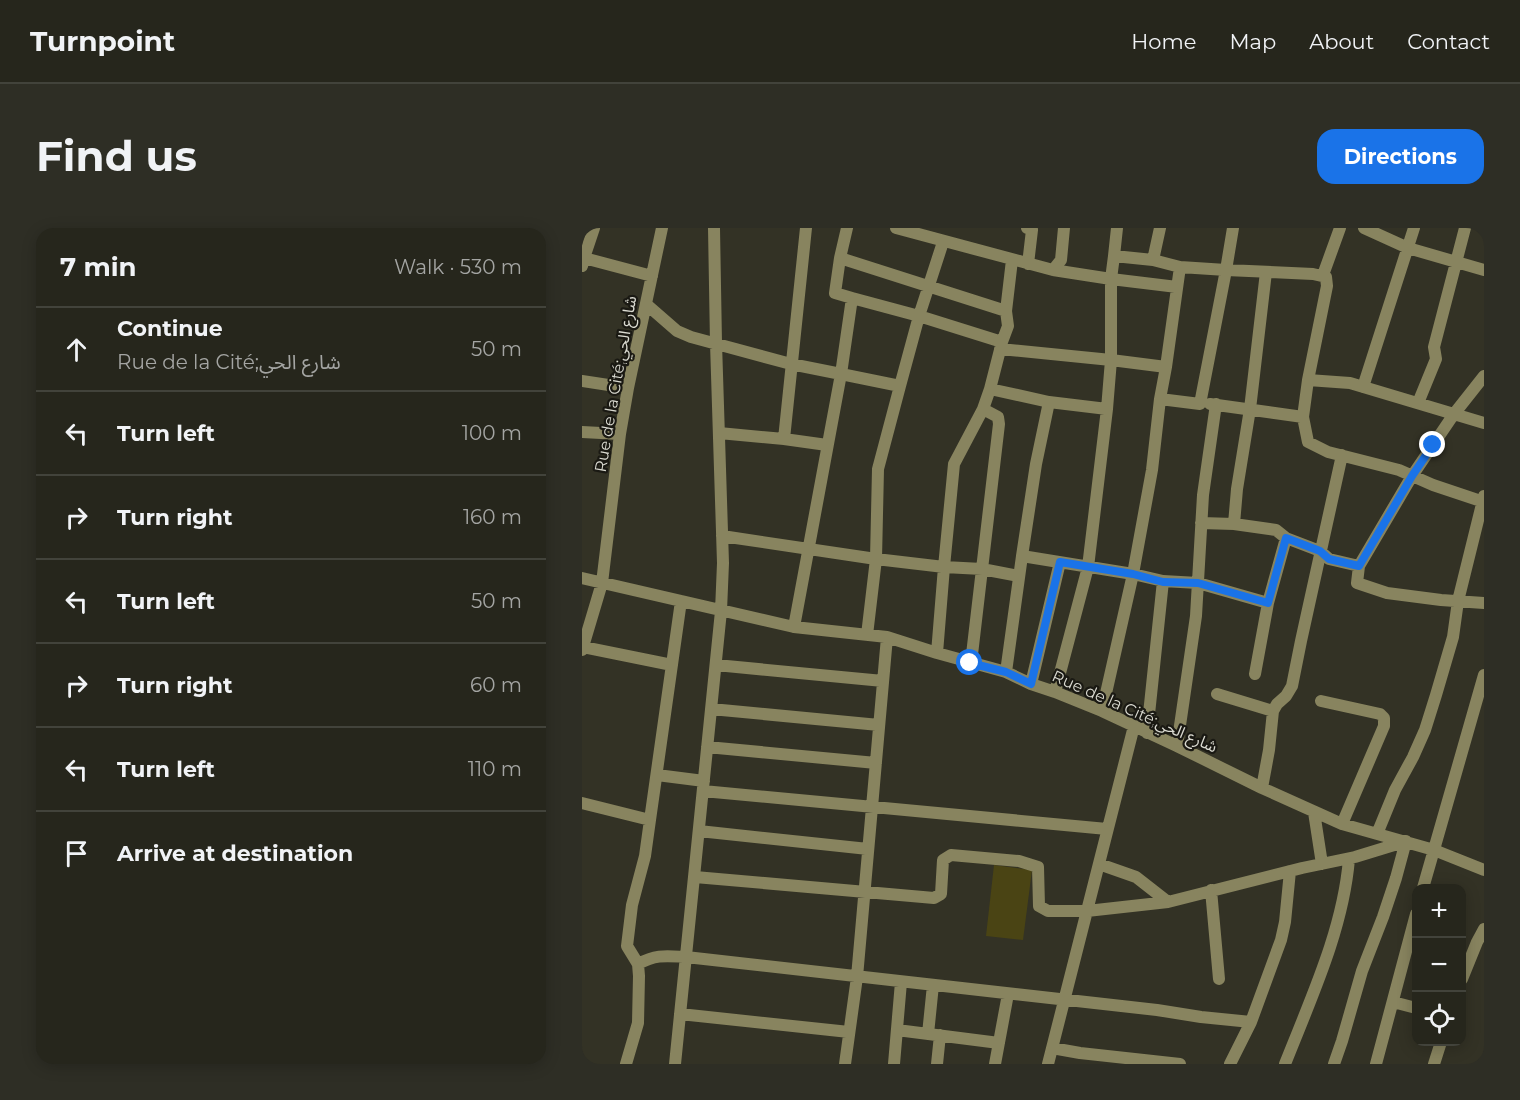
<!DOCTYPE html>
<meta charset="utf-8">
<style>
body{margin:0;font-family:Montserrat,"Noto Sans Arabic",sans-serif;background:#2e2e25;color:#f1f3f6}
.controls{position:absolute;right:18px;bottom:18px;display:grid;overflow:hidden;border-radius:12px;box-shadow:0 3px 15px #0003}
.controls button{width:54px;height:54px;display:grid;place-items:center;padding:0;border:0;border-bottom:2px solid #42433b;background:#26261c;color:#f1f3f6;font:30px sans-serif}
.stop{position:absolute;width:18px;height:18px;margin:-14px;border:4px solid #1a73e8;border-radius:50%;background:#fff}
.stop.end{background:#1a73e8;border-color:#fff;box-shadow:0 2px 6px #0008}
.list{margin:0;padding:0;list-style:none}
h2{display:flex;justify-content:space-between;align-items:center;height:78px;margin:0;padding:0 24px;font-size:26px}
h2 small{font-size:20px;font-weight:400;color:#a4a5a3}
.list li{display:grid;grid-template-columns:39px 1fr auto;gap:18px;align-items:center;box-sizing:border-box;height:84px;padding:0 24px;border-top:2px solid #42433b}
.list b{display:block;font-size:22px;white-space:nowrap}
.list p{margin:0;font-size:20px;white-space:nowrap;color:#a4a5a3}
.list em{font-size:20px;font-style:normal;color:#a4a5a3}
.icon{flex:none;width:33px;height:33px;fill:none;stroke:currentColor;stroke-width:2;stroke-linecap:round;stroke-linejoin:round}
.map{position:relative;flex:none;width:902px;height:836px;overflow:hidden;border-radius:18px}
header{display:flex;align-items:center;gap:36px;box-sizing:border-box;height:84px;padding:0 30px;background:#26261c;border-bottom:2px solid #42433b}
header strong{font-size:28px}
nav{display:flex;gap:33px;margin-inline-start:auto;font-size:21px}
.intro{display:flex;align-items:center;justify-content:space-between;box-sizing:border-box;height:144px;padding:0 36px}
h1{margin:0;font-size:42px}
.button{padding:15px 27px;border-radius:18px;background:#1a73e8;color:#fff;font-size:21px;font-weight:700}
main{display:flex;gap:36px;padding:0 36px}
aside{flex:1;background:#26261c;border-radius:18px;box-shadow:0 3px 15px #0003}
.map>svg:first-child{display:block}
</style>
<header>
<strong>Turnpoint</strong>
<nav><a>Home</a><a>Map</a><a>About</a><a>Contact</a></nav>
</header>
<div class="intro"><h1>Find us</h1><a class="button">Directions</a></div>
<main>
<aside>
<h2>7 min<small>Walk · 530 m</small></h2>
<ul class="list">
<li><svg class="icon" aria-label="ahead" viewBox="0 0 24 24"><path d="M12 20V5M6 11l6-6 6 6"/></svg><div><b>Continue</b><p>Rue de la Cité;شارع الحي</p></div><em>50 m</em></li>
<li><svg class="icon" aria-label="left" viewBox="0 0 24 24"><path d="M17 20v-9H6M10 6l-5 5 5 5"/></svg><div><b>Turn left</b></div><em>100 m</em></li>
<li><svg class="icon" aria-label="right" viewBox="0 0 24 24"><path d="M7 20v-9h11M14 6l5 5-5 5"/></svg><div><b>Turn right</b></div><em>160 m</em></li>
<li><svg class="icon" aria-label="left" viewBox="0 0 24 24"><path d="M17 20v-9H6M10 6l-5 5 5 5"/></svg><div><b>Turn left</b></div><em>50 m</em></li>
<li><svg class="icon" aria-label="right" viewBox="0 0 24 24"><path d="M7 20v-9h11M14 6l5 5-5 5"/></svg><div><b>Turn right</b></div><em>60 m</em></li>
<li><svg class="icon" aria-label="left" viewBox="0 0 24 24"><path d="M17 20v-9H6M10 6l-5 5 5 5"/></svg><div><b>Turn left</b></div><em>110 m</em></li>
<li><svg class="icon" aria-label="arrive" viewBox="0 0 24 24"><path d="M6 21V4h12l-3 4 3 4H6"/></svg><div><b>Arrive at destination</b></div></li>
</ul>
</aside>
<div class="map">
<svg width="902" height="836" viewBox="0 0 902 836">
<rect width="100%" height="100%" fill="#333225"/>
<!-- pitch -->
<path fill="#4a4414" d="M 412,637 L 450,642 L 441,712 L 404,708 Z"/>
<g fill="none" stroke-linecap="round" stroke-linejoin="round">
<!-- minor -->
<path stroke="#88845f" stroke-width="12" d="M 265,0 L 258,30 L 424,83 L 430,32
M 314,0 L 471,42 L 529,51 L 532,28 L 571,32 L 578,0
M 445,0 L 450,2 L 446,36
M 758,0 L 741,47 L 744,49 L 745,58 L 726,152 L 721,189 L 726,214 L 746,224 L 817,242 L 851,257 L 902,274
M 782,0 L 826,20 L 902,42
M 361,14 L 337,88 L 420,114 L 408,161 L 467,174 L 525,181
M 532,28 L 535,0
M 0,29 L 2,30 L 12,0
M 258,30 L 253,65 L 270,70
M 571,32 L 598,39 L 644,42 L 651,0
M 0,38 L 2,30 L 70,48
M 471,42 L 479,32 L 482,0
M 595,59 L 529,51 L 529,132 L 584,139 L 578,171 L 618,176 L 644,42 L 731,46 L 744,49
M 270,70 L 337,88 L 318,158 L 259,146 Z
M 64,76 L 95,103 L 109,109 L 209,136 L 259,146 L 212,399
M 420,114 L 426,98 L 424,83
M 418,121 L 529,132 L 525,181 L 506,339 L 473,464
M 584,139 L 598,39
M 902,148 L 872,186 L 830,248 L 777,338 L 775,355 L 805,365 L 859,372 L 902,375
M 726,152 L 768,155 L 902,195
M 0,153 L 46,160
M 781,159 L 832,0
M 467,174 L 454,236 L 440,328 L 551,346 L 581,353
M 836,175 L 854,131 L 852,119 L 883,0
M 628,176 L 721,189
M 0,204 L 38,206
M 137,205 L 202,211 L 245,217
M 202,211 L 224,0
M 619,295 L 652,296 L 694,302 L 704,310 L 738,323 L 747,331 L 777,338
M 652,296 L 655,261 L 668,181 L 684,44
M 140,308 L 294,331 L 362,339 L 372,236 L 401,181 L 408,161
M 0,350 L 212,399 L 305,409 L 355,425 L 424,444 L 449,456 L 473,464 L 520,483 L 595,518 L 680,560 L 760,596 L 852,622 L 902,642
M 285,407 L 294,331 L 296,241 L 318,158
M 1,419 L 90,437
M 0,422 L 20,355 L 38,206 L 46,160 L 80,0
M 355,425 L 362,339 L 400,341 L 437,348
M 389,435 L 417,196 L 416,189 L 401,181
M 134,437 L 301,453
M 424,444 L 440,328
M 673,446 L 686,375 L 704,310
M 449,456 L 478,334
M 635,466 L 691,483
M 739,473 L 798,486 L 802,490 L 802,498 L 760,596
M 129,481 L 297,497
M 520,483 L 551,346 L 570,242 L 578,171
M 565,505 L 581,353 L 616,355 L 686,375
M 595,518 L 614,388 L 621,267 L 634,176
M 125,519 L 294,535
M 75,547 L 122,553
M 680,560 L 687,522 L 691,483 L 695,476 L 704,468 L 710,458 L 719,413 L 760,227
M 121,563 L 525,601
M 0,575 L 68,592
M 732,584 L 740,636
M 117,603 L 286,621
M 795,606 L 813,562 L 831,529 L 843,502 L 854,467 L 871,409 L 876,373 L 902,268
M 517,636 L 554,649 L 586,674
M 113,649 L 352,670 L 359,666 L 361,632 L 369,627 L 437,633 L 456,639 L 457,678 L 466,683 L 505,683 L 586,674 L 720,640 L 773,629 L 822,614
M 841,660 L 902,447
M 629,662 L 637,751
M 56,736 C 75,726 84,728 104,729 L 575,782 L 619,789 L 669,794
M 880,751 L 895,714 L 902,701
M 811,774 L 834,780
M 98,786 L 267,804
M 315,802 L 417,815
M 346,806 L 351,757
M 470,820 L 498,825 L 598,836
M 44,836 L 56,795 L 57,748 L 56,736 L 45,718 L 50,677 L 63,628 L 68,592 L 99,373
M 93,836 L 139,383 L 141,335 L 134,115 L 132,0
M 263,836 L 275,749 L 305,409
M 312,836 L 319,754
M 355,836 L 358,807
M 413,836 L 426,766
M 466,836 L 552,498
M 648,836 L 669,794 L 699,712 L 703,694 L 708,643
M 703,836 C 729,770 761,702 767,631
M 752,836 L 760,813 L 780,743 L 801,689 L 814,650 L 824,613
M 794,836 L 834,686
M 852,836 L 859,814"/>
</g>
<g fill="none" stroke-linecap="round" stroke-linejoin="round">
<!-- route -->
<path stroke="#1a73e8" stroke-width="8" d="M 388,435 L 424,444 L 449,456 L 478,334 L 551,346 L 581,354 L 616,355 L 686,375 L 704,310 L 738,323 L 747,331 L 777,338 L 830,248 L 851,217"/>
</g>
<g text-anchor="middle" stroke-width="4.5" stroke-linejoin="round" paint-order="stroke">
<!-- street labels -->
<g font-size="16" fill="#dadad1" stroke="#1a1913">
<text transform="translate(33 156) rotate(-80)" y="6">Rue de la Cité;شارع الحي</text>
<text transform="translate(553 483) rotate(24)" y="6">Rue de la Cité;شارع الحي</text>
</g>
</g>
</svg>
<div class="controls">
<button>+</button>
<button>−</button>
<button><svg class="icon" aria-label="locate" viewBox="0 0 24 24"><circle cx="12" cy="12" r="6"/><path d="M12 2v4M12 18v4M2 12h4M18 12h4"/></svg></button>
</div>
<div class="stop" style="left:388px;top:435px"></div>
<div class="stop end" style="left:851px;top:217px"></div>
</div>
</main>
